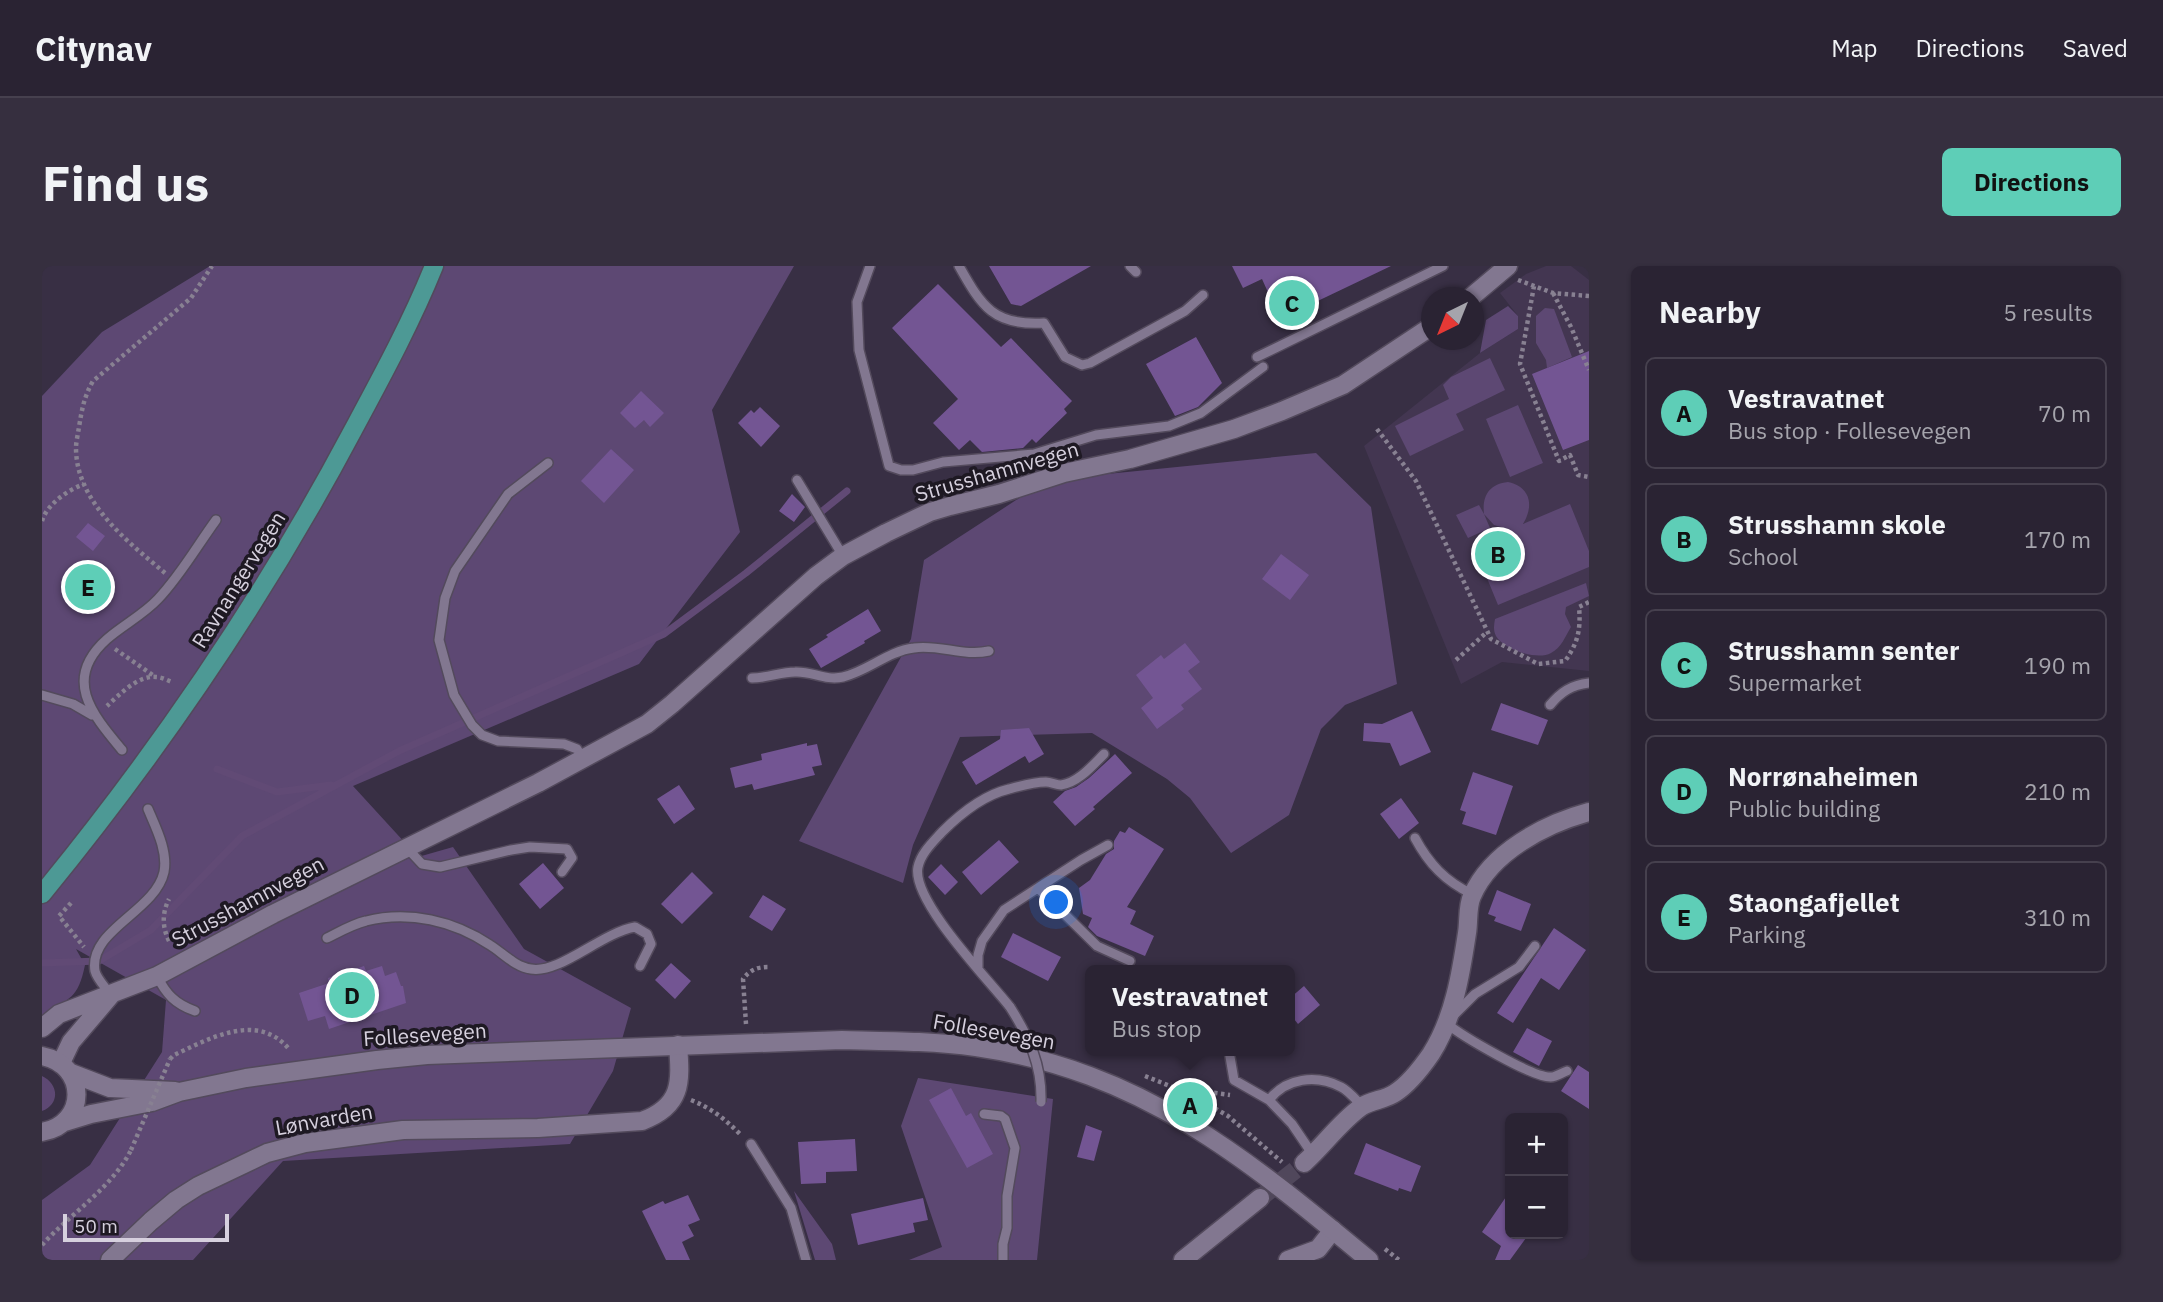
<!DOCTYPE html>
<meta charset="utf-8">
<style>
body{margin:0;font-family:"IBM Plex Sans",sans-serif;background:#362f3f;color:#f1f3f6}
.controls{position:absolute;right:21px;bottom:21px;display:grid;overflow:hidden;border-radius:10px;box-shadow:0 2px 5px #0004}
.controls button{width:63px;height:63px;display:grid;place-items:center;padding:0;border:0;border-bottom:2px solid #46404e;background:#2a2333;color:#f1f3f6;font:35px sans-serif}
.compass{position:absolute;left:1379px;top:21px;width:63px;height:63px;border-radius:50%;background:#2a2333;box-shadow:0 2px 5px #0004;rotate:223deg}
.scale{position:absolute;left:21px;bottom:18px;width:166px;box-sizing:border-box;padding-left:7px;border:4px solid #d6d0de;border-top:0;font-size:19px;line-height:24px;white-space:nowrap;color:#d6d0de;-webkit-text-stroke:5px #1e1923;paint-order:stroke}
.you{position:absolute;left:1015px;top:637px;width:24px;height:24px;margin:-18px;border:5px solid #fff;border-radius:50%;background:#1a73e8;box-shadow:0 0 0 10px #1a73e833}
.badge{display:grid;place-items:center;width:46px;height:46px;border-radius:50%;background:#5eceb7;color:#111;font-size:23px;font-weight:700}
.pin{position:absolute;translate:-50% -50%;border:4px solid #fff;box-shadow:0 2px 7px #0006}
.popup{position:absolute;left:1043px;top:699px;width:210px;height:91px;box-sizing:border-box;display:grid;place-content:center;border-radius:10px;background:#2a2333;filter:drop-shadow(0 2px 5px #0005);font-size:23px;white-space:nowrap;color:#a5a4ac}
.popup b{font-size:26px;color:#f1f3f6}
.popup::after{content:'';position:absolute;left:50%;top:100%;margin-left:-14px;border:14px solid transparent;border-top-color:#2a2333}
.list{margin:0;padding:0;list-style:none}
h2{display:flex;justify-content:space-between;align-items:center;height:91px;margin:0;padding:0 28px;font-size:30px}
h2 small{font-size:23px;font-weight:400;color:#a5a4ac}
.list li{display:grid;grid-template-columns:46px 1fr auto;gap:21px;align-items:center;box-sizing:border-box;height:112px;margin:0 14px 14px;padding:0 14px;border:2px solid #46404e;border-radius:10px}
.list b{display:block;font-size:26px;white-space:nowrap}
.list p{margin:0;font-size:23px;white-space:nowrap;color:#a5a4ac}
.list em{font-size:23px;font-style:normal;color:#a5a4ac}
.map{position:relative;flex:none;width:1547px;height:994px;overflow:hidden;border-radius:10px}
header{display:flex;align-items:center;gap:42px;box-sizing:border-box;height:98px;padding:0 35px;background:#2a2333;border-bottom:2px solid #46404e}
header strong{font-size:33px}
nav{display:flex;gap:38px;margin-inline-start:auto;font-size:24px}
.intro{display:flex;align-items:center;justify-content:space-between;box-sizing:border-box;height:168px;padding:0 42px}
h1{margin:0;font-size:49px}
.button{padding:18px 32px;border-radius:10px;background:#5eceb7;color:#111;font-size:24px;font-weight:700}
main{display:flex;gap:42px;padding:0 42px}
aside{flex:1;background:#2a2333;border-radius:10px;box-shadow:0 2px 5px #0004}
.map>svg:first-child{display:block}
</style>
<header>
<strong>Citynav</strong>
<nav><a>Map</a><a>Directions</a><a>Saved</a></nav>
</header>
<div class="intro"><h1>Find us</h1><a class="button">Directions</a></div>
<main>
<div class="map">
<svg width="1547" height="994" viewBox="0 0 1547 994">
<rect width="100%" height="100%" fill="#382f44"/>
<!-- built -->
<path fill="#433651" d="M 1504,0 L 1529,0 L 1547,14 L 1547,405 L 1460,396 L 1419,418 L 1322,180 L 1438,87 L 1476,63 L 1476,50 L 1458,27 L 1484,8 Z"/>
<!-- green -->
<path fill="#5d4873" d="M 168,0 L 752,0 L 670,144 L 698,266 L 597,398 L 311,520 L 376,591 L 411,581 L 482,683 L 589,742 L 571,805 L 528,878 L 241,895 L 151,994 L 0,994 L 0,934 L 48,899 L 120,786 L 124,734 L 34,683 L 43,699 C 36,733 28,732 0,749 L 0,130 L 60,66 Z
M 1466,40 L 1476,50 L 1476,63 L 1438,87 L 1444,54 Z
M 1503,42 L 1512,43 L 1530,91 L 1505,102 L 1504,94 L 1494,77 L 1494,50 Z
M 1448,92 L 1463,124 L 1414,148 L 1422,164 L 1368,190 L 1353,160 L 1407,133 L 1401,119 L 1409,111 Z
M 1476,139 L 1501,197 L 1468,211 L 1444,153 Z
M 1274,187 L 1329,241 L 1355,418 L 1303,439 L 1279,463 L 1247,549 L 1189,587 L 1148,532 L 1125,513 L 1050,467 L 918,471 L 871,579 L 861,617 L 757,575 L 869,373 L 882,294 L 1005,214 Z
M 1466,216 C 1489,221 1492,240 1481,258 L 1528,238 L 1547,285 L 1547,301 L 1456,339 L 1431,278 L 1466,263 L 1452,259 L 1442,248 L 1448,262 L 1426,272 L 1414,249 L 1437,239 L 1442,248 C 1440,230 1447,218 1466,216 Z
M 1544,317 L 1547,330 L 1524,341 L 1523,348 L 1529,361 C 1523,371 1519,382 1509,387 C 1495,395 1461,383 1454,370 C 1451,364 1452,359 1453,353 Z
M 0,810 C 17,818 18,838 0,845 Z
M 876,812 L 1011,833 L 995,994 L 867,994 L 900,981 L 859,860 Z
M 752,925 L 790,978 L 794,994 L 773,994 Z"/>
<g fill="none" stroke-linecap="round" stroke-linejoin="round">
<!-- stream -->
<path stroke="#614a75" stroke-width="7" d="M 175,503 L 235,526 L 289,519
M 0,697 L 57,695 L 109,664 L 200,570 L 357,485 L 622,368 L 704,307 L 805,225"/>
</g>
<!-- building -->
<path fill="#735593" d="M 947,0 L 1049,0 L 979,40 L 969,38 Z
M 1190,0 L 1349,0 L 1238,53 L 1220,13 L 1201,22 Z
M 896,18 L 959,81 L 969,72 L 1030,135 L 1022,143 L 1025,147 L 994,177 L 990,173 L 981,182 L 940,186 L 928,174 L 917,184 L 891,157 L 916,133 L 850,62 Z
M 1154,71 L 1180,117 L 1156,141 L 1133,150 L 1104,98 Z
M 1547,85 L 1547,174 L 1521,184 L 1490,108 Z
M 599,125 L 622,147 L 608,161 L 602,154 L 593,162 L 578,147 Z
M 718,141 L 738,160 L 719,181 L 696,157 L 709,144 L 712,147 Z
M 569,183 L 592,204 L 562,237 L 539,215 Z
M 750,228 L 763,241 L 752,256 L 737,245 Z
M 46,257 L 63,270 L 51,285 L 34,271 Z
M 1239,288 L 1267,309 L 1248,334 L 1220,313 Z
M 826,343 L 839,365 L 822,375 L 823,377 L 779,402 L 767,383 L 786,371 L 784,369 Z
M 1143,377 L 1158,396 L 1146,405 L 1160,423 L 1139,439 L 1142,443 L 1115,463 L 1099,442 L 1111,432 L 1094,409 L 1119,389 L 1122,393 Z
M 1459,437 L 1506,454 L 1496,479 L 1449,464 Z
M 1370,445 L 1389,486 L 1358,500 L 1348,477 L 1321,475 L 1322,457 L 1340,458 Z
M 987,462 L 1002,488 L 987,497 L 983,490 L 934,519 L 920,496 L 958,473 L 959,464 Z
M 765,477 L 765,480 L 775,478 L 780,499 L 770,501 L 773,509 L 712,524 L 710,518 L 693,522 L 688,502 L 720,494 L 719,488 Z
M 1073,488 L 1090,507 L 1051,541 L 1053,543 L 1033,560 L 1011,536 L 1023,525 L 1034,521 L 1047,512 Z
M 1431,506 L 1471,520 L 1454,569 L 1420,558 L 1424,546 L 1418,544 Z
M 637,519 L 653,543 L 632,558 L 615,533 Z
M 1359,532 L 1377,557 L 1357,573 L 1338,548 Z
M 1087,561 L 1122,583 L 1085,641 L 1094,645 L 1088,658 L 1112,670 L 1103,690 L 1055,670 L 1046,661 L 1050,652 L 1041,648 L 1037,622 L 1048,614 L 1064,588 L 1072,583 L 1072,575 L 1078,565 L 1083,567 Z
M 957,574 L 977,596 L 939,629 L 920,606 Z
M 501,597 L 522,622 L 498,643 L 477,618 Z
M 899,598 L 916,616 L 903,629 L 886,611 Z
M 650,606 L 671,627 L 640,658 L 619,638 Z
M 1455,624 L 1489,638 L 1479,665 L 1452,655 L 1454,651 L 1446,648 Z
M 721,629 L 744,643 L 730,665 L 707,651 Z
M 1512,662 L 1544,684 L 1517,724 L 1499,712 L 1471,757 L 1455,747 Z
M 971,667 L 1019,691 L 1006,715 L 959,691 Z
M 629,697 L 649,715 L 633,733 L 613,714 Z
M 322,700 L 324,705 L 340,700 L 343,710 L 354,706 L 359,720 L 361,720 L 364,737 L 287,763 L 283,750 L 266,755 L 257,727 L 287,717 L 286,712 Z
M 1262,720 L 1278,739 L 1256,758 L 1248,748 L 1248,732 Z
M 1485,762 L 1510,775 L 1497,800 L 1471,786 Z
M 1536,799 L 1547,806 L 1547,843 L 1519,825 Z
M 909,822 L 924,850 L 929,847 L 951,888 L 925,902 L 887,834 Z
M 1044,859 L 1060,865 L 1052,895 L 1035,891 Z
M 813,873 L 815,905 L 784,906 L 784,917 L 759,918 L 756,876 Z
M 1324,877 L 1379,900 L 1369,926 L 1357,922 L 1356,925 L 1312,908 Z
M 1468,925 L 1468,968 L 1487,968 L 1468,994 L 1453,994 L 1459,980 L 1440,966 Z
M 646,929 L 658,954 L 646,959 L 652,970 L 640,976 L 648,994 L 624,994 L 600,945 L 621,935 L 623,938 Z
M 881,932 L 886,954 L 871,957 L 873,966 L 816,979 L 809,948 Z"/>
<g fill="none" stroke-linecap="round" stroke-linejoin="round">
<!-- minor-tunnel -->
<path stroke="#50475b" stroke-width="18" stroke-dasharray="18 9" stroke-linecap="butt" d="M 1218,932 L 1262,897"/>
<defs>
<path id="service" d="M 828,0 L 815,36 L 817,84 L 847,200 L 859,204 L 871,204 L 901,196 L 992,188 L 1054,169 L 1127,160 L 1159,147 L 1221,101
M 917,0 C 940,41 952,60 1002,57 L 1023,91 L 1040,99 L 1048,97 L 1143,45 L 1161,29
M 1088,0 L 1094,6
M 1215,91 L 1401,0
M 506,197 L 466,228 L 413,305 L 403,332 L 397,374 L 412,429 L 430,459 L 440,469 L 456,475 L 522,478 L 535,483 L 541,493
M 755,214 L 801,290
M 710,412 C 725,412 739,406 753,406 C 770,405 783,415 801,411 C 826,405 846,385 872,382 C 897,378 922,391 947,385
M 0,429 L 31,438 L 50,449
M 1508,439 C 1519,426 1529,419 1547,417
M 80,484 C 50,448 20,413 65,373 C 81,359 101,349 116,333 C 138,310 155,280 174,254
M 1373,572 C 1387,598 1403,615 1430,628
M 365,582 L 380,598 L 398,601 L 469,584 L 488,581 L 525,583 L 530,592 L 520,606
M 997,623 L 1055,680 L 1088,695
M 285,672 C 297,666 311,658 324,655 C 367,644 412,655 448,679 C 461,687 473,701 489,703 C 518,708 559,667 593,661 L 605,668 L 609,678 L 598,700
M 1493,680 L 1477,701 L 1433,728 L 1404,757 C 1420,770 1491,812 1509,811 C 1514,811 1521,806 1525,805
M 936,702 L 936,689 L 940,675 L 962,644 L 1039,594 L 1066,579
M 115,710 C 124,728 133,738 153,745
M 68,728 C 64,722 55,713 53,705 C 46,664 113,646 122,606 C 126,585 114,562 106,543
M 968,741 C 946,713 869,634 876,601 C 879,587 891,576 900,566 C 918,548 942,529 967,523 C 978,520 992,516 1004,516 C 1009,516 1014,519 1019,519 C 1036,517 1051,499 1062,488
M 1187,785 L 1192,814 L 1227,834 L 1250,858 L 1271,889
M 1227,834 C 1244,812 1274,808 1299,821 C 1307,825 1314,834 1320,840
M 942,848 L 959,850 L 963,853 L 973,882 L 965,930 L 965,962 L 961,978 L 961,994
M 709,878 L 749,942 L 764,994"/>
<path id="minor" d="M 1262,897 C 1282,879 1298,856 1319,841 C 1329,834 1343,834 1353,827 C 1367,818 1380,801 1389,788 C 1412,752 1419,707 1425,667 C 1427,655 1425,641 1430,630 C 1449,586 1503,558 1547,546
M 68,994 L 109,955 L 134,934 L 156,920 L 225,887 L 263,877 L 361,864 L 496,862 L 600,855 C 640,840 639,817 636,779
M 1141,994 L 1218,932
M 1246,994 L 1276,983 L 1291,964"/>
<path id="tertiary" d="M 1428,32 L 1466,0
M 0,762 L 17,748 L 115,710 L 231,648 L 496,517 L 605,458 L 630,438 L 774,310 L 801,290 L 844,267 L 888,246 L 908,240 L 957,228 L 1022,207 L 1088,193 L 1192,163 L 1240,145 L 1301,119 L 1390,60
M 19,797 L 29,776 L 69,729"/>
<path id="secondary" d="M 0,790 C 46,799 46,858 0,866
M 29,807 L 68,822 L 133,825
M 23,856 L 49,848 L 110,836 L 137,826 L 204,812 L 335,794 L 385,789 L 800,774 C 845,775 890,775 934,781 C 1099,805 1203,891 1327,994"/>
<path id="primary" d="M 0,628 C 118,484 223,330 310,166 C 339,112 369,57 392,0"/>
</defs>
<!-- service casing -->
<use href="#service" stroke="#534a5c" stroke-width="12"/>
<!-- minor casing -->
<use href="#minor" stroke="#534a5c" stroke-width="21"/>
<!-- tertiary casing -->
<use href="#tertiary" stroke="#534a5c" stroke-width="21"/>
<!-- secondary casing -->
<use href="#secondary" stroke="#534a5c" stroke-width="21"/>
<!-- primary casing -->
<use href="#primary" stroke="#534a5c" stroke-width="21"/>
<!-- path -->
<path stroke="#888192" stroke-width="4.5" stroke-dasharray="3.5 3.5" stroke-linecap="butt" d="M 1476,14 L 1511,27 L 1547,30
M 1492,20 L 1478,98 L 1517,195 L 1528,189 L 1536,209 L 1547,211
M 1511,27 L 1529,61 L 1547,104
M 1335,163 L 1374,215 L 1449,373 L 1496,398 L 1523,395 C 1536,377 1539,363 1537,341 L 1547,336
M 0,255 C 5,238 26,224 42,218
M 123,307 C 86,276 34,236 34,182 C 34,176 36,168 37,161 C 40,143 42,131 51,115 L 149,32 L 170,0
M 73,383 L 112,410
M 1414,394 L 1445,366
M 65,440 C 77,429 96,409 114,411 C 119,411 125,414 130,416
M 29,637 L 17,650 L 42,681
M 127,675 C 120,661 120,647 127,633
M 704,758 L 701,713 C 708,704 715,701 726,701
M 128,793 L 132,789 C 167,773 215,745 247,783
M 1103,810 L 1148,828 L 1186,850 L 1240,896
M 649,834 C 669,842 683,853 698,868
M 1142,837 L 1148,828 L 1166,826 L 1188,829
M 0,979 C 28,948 70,922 89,884
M 1343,983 L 1357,994"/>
<!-- service -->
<use href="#service" stroke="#827790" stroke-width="9"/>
<!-- minor -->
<use href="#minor" stroke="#827790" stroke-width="18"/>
<!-- tertiary -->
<use href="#tertiary" stroke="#827790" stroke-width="18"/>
<!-- secondary -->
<use href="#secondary" stroke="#827790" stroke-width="18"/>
<!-- primary -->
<use href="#primary" stroke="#4d9995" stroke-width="18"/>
<defs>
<path id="service-bridge" d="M 968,741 C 987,771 1000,799 999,836"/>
</defs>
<!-- service-bridge casing -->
<use href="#service-bridge" stroke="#534a5c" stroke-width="12" stroke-linecap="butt"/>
<!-- path-bridge -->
<path stroke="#888192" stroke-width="4.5" stroke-dasharray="3.5 3.5" stroke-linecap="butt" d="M 89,884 L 128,793"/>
<!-- service-bridge -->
<use href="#service-bridge" stroke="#827790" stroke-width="9"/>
</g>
<g text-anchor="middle" stroke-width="7" stroke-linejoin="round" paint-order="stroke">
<!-- street labels -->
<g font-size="21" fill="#d6d0de" stroke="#1e1923">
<text transform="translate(955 206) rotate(-16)" y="7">Strusshamnvegen</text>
<text transform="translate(197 314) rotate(-58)" y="7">Ravnangervegen</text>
<text transform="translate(206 636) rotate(-28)" y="7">Strusshamnvegen</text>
<text transform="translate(952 766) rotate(10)" y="7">Follesevegen</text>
<text transform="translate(383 769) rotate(-4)" y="7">Follesevegen</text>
<text transform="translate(282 854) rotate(-10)" y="7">Lønvarden</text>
</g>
</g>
</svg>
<div class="controls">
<button>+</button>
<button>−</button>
</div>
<svg class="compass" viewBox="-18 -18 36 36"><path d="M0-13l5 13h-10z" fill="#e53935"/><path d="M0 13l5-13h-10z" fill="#a5a4ac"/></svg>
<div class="scale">50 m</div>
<div class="you"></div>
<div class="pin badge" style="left:1148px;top:839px">A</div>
<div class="popup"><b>Vestravatnet</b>Bus stop</div>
<div class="pin badge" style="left:1456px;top:288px">B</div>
<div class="pin badge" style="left:1250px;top:37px">C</div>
<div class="pin badge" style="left:310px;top:729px">D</div>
<div class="pin badge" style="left:46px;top:321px">E</div>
</div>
<aside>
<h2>Nearby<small>5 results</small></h2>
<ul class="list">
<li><span class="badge">A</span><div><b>Vestravatnet</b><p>Bus stop · Follesevegen</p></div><em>70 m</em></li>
<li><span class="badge">B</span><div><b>Strusshamn skole</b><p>School</p></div><em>170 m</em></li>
<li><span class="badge">C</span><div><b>Strusshamn senter</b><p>Supermarket</p></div><em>190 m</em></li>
<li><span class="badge">D</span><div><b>Norrønaheimen</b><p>Public building</p></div><em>210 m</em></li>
<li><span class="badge">E</span><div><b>Staongafjellet</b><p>Parking</p></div><em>310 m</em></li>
</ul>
</aside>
</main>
